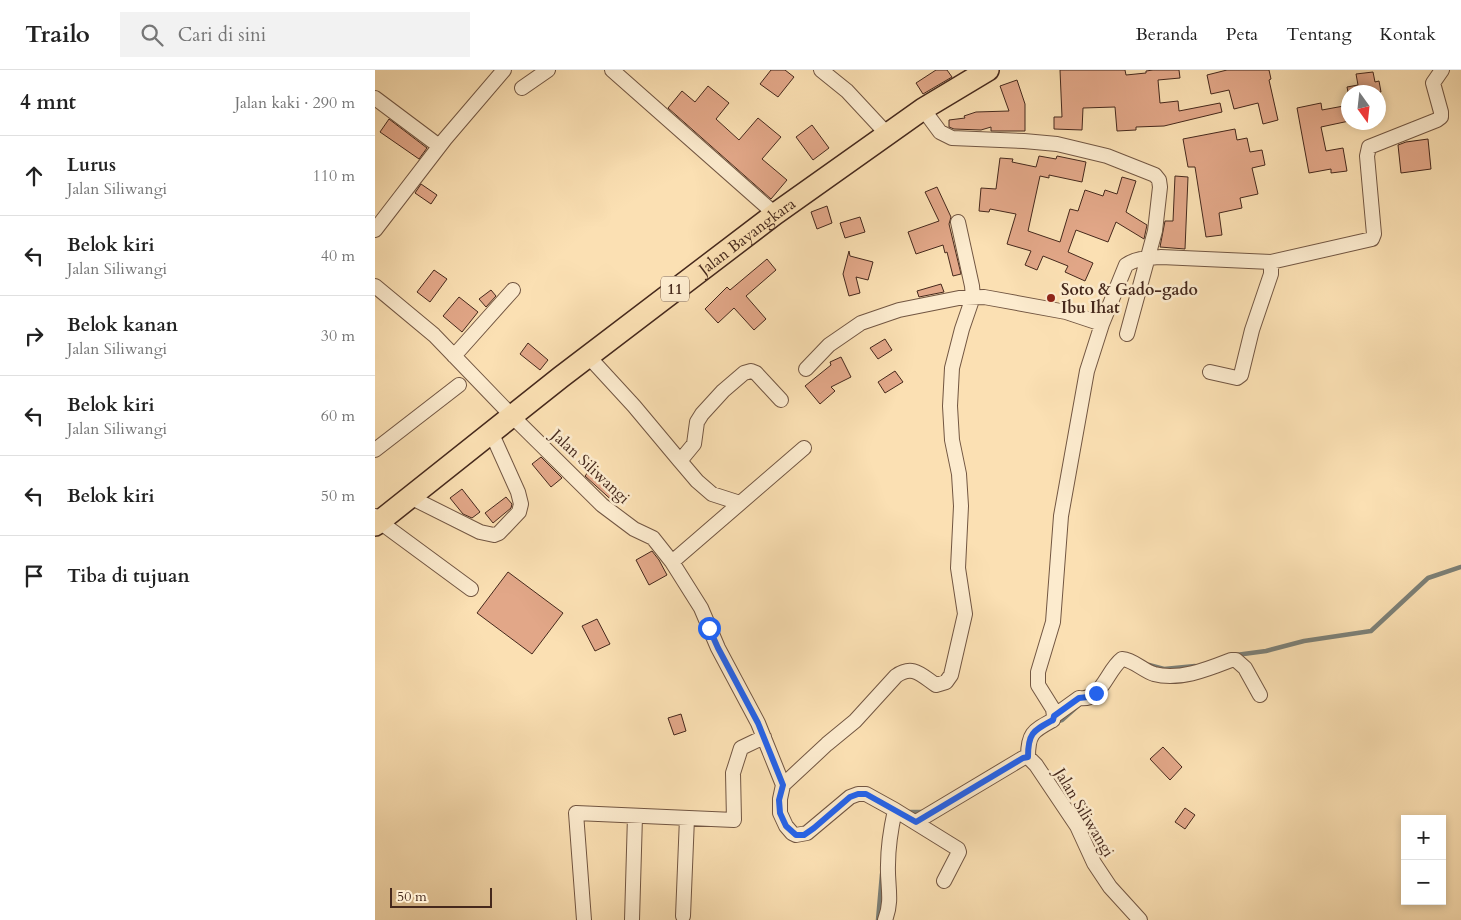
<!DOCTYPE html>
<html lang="id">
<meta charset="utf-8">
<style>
body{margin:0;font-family:Cardo,serif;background:#f2f2f2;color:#222}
.controls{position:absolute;right:15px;bottom:15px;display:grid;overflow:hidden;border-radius:0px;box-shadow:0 2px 8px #0003}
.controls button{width:45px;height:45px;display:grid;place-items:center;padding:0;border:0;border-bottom:1px solid #e0e0e0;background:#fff;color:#222;font:25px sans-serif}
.compass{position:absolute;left:966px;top:15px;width:45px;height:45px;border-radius:50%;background:#fff;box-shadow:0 2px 8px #0003;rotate:165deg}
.scale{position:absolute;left:15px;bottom:12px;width:102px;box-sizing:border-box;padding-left:5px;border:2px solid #45281c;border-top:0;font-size:14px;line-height:18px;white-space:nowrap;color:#45281c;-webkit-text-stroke:4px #fcebce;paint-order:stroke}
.stop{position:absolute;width:15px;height:15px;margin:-11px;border:4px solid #2563eb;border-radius:50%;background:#fff}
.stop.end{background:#2563eb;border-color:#fff;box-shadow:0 1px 5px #0008}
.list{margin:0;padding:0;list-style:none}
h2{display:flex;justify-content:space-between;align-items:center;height:65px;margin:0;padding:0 20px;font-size:21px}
h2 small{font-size:16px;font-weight:400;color:#767676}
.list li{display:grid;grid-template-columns:32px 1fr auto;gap:15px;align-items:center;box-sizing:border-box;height:80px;padding:0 20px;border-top:1px solid #e0e0e0}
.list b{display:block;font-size:19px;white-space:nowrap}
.list p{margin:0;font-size:16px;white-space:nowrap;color:#767676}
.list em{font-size:16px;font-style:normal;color:#767676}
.icon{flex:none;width:28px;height:28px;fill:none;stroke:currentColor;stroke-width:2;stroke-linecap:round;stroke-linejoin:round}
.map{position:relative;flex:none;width:1086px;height:850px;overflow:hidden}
header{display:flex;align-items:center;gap:30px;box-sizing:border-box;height:70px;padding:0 25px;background:#fff;border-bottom:1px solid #e0e0e0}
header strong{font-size:24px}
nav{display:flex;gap:28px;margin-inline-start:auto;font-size:18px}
.search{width:350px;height:45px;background:#f2f2f2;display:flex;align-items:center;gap:12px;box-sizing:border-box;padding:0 18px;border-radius:0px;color:#767676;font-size:19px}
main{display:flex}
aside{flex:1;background:#fff}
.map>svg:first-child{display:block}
</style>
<header>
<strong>Trailo</strong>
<div class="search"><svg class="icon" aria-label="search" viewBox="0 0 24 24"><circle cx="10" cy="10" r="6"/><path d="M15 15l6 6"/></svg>Cari di sini</div>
<nav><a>Beranda</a><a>Peta</a><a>Tentang</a><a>Kontak</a></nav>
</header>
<main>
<aside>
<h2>4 mnt<small>Jalan kaki · 290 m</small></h2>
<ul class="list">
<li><svg class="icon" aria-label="ahead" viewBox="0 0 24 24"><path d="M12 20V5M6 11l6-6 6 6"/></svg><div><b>Lurus</b><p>Jalan Siliwangi</p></div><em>110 m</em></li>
<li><svg class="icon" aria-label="left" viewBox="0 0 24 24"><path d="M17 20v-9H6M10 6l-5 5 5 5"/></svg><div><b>Belok kiri</b><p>Jalan Siliwangi</p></div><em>40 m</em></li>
<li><svg class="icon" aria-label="right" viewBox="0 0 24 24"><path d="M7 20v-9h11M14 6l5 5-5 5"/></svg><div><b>Belok kanan</b><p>Jalan Siliwangi</p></div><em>30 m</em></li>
<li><svg class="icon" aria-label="left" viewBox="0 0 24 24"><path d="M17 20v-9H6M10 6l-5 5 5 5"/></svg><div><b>Belok kiri</b><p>Jalan Siliwangi</p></div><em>60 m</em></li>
<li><svg class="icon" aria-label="left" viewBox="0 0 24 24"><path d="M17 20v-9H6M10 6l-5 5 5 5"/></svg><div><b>Belok kiri</b></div><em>50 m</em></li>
<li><svg class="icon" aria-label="arrive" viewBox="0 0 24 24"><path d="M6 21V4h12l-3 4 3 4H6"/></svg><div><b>Tiba di tujuan</b></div></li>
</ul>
</aside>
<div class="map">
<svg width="1086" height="850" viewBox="0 0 1086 850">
<rect width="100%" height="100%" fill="#fbe0b3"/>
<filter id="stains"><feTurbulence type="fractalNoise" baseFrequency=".004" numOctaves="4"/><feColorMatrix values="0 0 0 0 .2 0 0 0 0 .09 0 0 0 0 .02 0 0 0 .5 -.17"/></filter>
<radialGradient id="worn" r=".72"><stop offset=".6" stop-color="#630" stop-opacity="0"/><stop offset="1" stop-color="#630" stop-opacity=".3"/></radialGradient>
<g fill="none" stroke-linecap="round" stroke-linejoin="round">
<!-- stream -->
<path stroke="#7c8077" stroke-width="4.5" d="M 861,585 L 891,581 L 929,571 L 996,561 L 1053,508 L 1086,497
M 774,595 L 789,599 L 820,596
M 680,652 L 687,650 L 706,633
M 532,742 L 549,742
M 503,850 L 507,804"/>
</g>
<!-- building -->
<path fill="#e2a788" stroke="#45281c" d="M 396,0 L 410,0 L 419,7 L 403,27 L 385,14 Z
M 561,0 L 572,0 L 577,7 L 548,24 L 541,13 Z
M 685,0 L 750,0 L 751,5 L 771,3 L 771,1 L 778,0 L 804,0 L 805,8 L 783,10 L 785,33 L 803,31 L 804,41 L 845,33 L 847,42 L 789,56 L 761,57 L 761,60 L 742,61 L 740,37 L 708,38 L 707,60 L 679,59 L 679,47 L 687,47 Z
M 852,0 L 894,0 L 896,9 L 894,10 L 903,50 L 888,54 L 883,33 L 859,39 L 854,20 L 836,24 L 832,5 Z
M 998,2 L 1000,12 L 1004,11 L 1006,22 L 973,22 L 972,17 L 983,15 L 981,4 Z
M 642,10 L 650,34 L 650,61 L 616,61 L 616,57 L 606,60 L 579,59 L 574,57 L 574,50 L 590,48 L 589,46 L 601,42 L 634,41 L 625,16 Z
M 333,16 L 354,33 L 341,49 L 364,70 L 383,48 L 406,67 L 387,89 L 412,110 L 396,129 L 293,38 L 307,21 L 320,32 Z
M 946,33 L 947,40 L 974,35 L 974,51 L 946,57 L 951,81 L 968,78 L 972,101 L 956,103 L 956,99 L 934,103 L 922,38 Z
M 14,49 L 52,78 L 44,89 L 5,62 Z
M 437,55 L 454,78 L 438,90 L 421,67 Z
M 860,59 L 862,70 L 872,68 L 875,82 L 887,80 L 890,95 L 877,98 L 883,124 L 865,128 L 867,138 L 844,143 L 847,165 L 831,167 L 820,97 L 813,97 L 808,69 Z
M 1053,69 L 1056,99 L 1026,103 L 1023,75 L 1031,72 Z
M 664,86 L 681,89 L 682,86 L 711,92 L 707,112 L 674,105 L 674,108 L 665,106 L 653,161 L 685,172 L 695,139 L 703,141 L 710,120 L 728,126 L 730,120 L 742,124 L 747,107 L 761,111 L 751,142 L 772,155 L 769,169 L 741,152 L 733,172 L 701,160 L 693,182 L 718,193 L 710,211 L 690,202 L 693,196 L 668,186 L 662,200 L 650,195 L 656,181 L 632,174 L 641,144 L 615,139 L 614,142 L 604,141 L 606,118 L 621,119 L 625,88 L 638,89 L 637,92 L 661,97 Z
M 800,106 L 813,107 L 810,179 L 785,177 L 790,151 L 798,151 Z
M 46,114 L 62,125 L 56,134 L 40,123 Z
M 562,117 L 576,147 L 574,154 L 586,204 L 578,206 L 572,182 L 570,183 L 568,175 L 541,184 L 533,162 L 564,151 L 550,122 Z
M 452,136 L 457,153 L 442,159 L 436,142 Z
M 485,147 L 490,162 L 470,168 L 465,153 Z
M 474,181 L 475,186 L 498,192 L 493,210 L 481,207 L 485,223 L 474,226 L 468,204 Z
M 392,189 L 401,200 L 371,226 L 391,249 L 379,260 L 359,238 L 343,253 L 330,239 L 352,217 L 355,220 Z
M 59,200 L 72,209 L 55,232 L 42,222 Z
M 566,214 L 569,222 L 544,227 L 542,221 Z
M 116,220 L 121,226 L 111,237 L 104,229 Z
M 84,227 L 103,242 L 87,262 L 68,246 Z
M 510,269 L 517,280 L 503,289 L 495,278 Z
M 153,273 L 173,290 L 165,300 L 145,284 Z
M 466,287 L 476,307 L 456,317 L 460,321 L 445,334 L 430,316 L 456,295 L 455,292 Z
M 520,301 L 528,312 L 510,323 L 503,312 Z
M 166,387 L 187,408 L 176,417 L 157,394 Z
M 217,397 L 251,425 L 242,435 L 210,406 Z
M 87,419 L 105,442 L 97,448 L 88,444 L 75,428 Z
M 131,427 L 137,434 L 136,438 L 118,453 L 110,443 Z
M 277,481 L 284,490 L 292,505 L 274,515 L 261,490 Z
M 133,502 L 188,543 L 157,584 L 102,543 Z
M 222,549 L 235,574 L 220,581 L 207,556 Z
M 306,644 L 311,661 L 299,665 L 293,648 Z
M 788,677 L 807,697 L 795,710 L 775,689 Z
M 810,738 L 820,745 L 810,759 L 800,752 Z"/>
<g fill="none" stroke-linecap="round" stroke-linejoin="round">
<defs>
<path id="minor" d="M 237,0 L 400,144
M 446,0 L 472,21 L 512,64
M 147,18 L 173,0
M 0,28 L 64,76
M 548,39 L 565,62 L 577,68 L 649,71 L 682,74 L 732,86 L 780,105 L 784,110 L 785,117 L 780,161 L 752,264
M 0,160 L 70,69 L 129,0
M 0,216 L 59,265 L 137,346 L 227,435 L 259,459 L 278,468 L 297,492 L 326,538 L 343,578 L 383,653 L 408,715 L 405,729 L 405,743 L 411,756 L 417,763 L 421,765 L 432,763 L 475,727 L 483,724 L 491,724 L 520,740 L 583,779 L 584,782 L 569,811
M 79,286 L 138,220
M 213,286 L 259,336 L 305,391
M 431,299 L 454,275 L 486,253 L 524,240 L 584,228 L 609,227 L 691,242 L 727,254
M 835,302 L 862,308 L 866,305 L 877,260 L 896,204 L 896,192
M 0,380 L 84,315
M 35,427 L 105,462 L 119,465 L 124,463 L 144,442 L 146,434 L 143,422 L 116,362
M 365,433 L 337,424 L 322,411 L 305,391 L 319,374 L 322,352 L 327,344 L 348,321 L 369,303 L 376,301 L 381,303 L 406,330
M 0,446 L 5,452 L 96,519
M 297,492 L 429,378
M 679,646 L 678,639 L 663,615 L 663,602 L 678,552 L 686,446 L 712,301 L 727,254 L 751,195 C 761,188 774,188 786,187 L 896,192 L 997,169 L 999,164 L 992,86 L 994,77 L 1062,50 L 1066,47 L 1066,42 L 1058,13 L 1067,0
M 653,687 C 653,663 658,661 678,650 L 679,646 L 704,628 C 726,632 732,600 747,589 C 759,590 767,600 779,604 C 804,611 833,599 856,590 L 861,590 L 870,598 L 885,625
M 653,687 L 661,695 L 702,756 L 719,793 L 735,817 L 765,850
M 408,715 L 452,674 L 480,651 L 521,606 C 538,594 546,605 561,615 L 571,612 L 576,605 L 590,544 L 583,498 L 586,436 L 584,404 L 577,370 L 575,336 L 577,298 L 587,259 L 598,227 L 597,216 L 583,152
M 541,752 L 648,688 L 653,687
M 308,846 L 312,748
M 209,850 L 201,743 L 359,750 L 358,703 L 366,678 L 389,667
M 257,850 L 260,746
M 510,850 C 518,830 512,815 513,795 C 513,776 516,758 520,740"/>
<g id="highway">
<path id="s1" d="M 0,455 L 186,307 L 400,144 L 548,39 L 613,0"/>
</g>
</defs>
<!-- minor casing -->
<use href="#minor" stroke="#725642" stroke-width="16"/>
<!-- highway casing -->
<use href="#highway" stroke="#45281c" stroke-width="24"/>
<!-- minor -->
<use href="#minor" stroke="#fcebce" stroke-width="14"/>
<!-- highway -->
<use href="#highway" stroke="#fbe0b3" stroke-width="21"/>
</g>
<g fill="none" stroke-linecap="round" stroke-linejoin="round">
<!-- route -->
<path stroke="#2563eb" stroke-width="6" d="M 334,558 L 343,578 L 383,653 L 408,715 L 404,730 L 405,743 L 411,756 L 421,765 L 429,765 L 439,758 L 475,727 L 483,724 L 491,724 L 541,752 L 648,688 L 653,687 C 653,663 658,661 678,650 L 679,646 L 704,628 L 713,627 L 721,623"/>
</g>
<!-- markers -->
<circle fill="#8f2418" stroke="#fcebce" stroke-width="2" cx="676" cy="228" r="5"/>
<g text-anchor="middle" stroke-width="5" stroke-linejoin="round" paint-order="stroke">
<!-- shield labels -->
<rect fill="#fcebce" stroke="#7c6251" stroke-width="1" x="286" y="206.5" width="28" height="25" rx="4"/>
<g font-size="15" font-weight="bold" fill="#45281c">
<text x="300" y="224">11</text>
</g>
<!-- street labels -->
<g font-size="16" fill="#45281c" stroke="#fcebce">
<text dy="6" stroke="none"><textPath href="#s1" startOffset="471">Jalan Bayangkara</textPath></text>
<text transform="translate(216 396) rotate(43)" y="6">Jalan Siliwangi</text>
<text transform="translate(710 742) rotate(59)" y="6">Jalan Siliwangi</text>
</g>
<!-- poi labels -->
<g font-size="16" font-weight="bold" fill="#45281c" stroke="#fcebce" text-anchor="start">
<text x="686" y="225">Soto &amp; Gado-gado<tspan x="686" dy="18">Ibu Ihat</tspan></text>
</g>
</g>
<rect width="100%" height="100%" filter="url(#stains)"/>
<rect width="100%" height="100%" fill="url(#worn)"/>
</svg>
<div class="controls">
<button>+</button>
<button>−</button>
</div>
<svg class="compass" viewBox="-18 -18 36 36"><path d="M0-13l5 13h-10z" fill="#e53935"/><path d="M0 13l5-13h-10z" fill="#767676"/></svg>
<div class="scale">50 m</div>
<div class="stop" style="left:334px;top:558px"></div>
<div class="stop end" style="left:721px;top:623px"></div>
</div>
</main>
